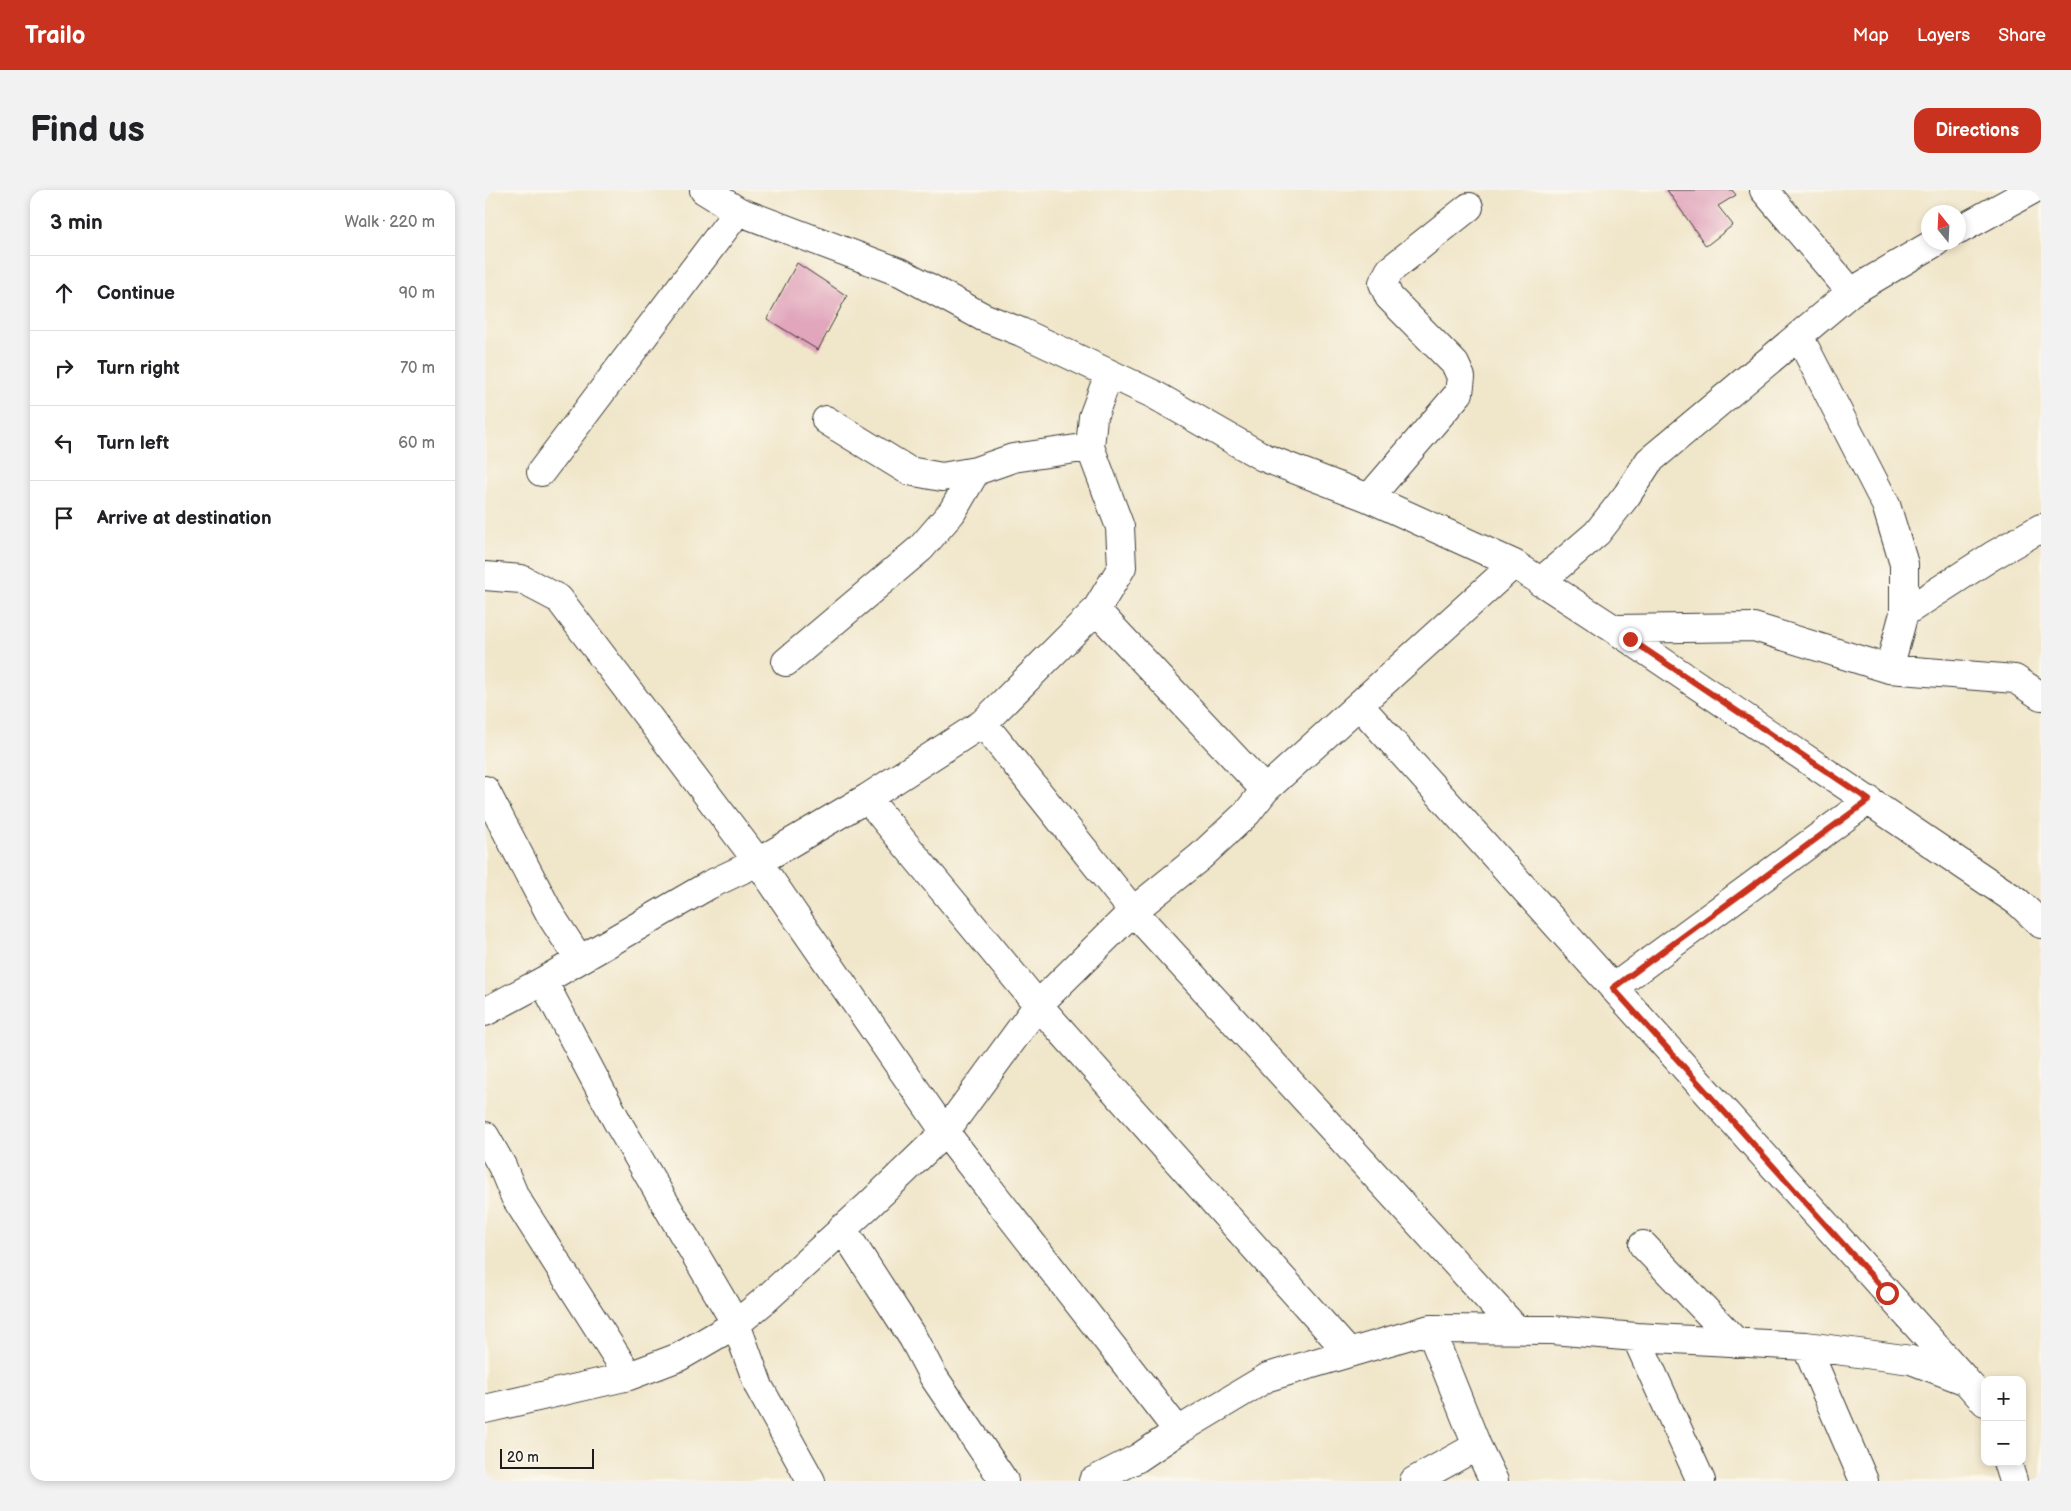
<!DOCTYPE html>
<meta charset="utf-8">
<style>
body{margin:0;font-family:"Balsamiq Sans",sans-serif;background:#f2f2f2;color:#202124}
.controls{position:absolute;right:15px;bottom:15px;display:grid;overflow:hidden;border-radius:10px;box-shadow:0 2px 8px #0003}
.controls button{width:45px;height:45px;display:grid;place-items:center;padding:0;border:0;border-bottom:1px solid #e0e0e0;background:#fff;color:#202124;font:25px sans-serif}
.compass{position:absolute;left:1436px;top:15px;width:45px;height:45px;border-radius:50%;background:#fff;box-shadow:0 2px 8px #0003;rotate:342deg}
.scale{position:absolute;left:15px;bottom:12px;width:94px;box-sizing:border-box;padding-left:5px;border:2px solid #1c1c1c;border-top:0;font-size:14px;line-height:18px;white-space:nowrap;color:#1c1c1c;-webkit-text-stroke:4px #fbf7ec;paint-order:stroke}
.stop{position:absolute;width:15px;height:15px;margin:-11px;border:4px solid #c8321e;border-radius:50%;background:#fff}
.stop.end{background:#c8321e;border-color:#fff;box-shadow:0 1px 5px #0008}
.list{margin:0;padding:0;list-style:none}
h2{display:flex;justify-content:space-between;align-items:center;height:65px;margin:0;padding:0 20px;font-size:21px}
h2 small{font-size:16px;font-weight:400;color:#757577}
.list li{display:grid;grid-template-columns:32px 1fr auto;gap:15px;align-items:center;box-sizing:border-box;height:75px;padding:0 20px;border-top:1px solid #e0e0e0}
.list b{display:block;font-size:19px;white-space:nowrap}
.list em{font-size:16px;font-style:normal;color:#757577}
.icon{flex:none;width:28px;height:28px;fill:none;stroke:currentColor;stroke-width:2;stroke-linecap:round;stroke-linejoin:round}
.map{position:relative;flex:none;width:1556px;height:1291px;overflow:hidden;border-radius:15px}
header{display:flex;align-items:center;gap:30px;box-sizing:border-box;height:70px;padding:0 25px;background:#c8321e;color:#fff}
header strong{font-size:24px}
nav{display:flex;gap:28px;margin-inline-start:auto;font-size:18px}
.intro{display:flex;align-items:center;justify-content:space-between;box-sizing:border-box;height:120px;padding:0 30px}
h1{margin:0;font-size:35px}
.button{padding:12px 22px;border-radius:15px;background:#c8321e;color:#fff;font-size:18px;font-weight:700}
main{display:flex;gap:30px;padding:0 30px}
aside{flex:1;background:#fff;border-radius:15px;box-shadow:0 2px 8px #0003}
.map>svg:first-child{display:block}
</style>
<header>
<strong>Trailo</strong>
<nav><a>Map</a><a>Layers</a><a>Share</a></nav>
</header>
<div class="intro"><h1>Find us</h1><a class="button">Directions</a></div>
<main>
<aside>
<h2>3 min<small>Walk · 220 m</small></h2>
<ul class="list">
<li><svg class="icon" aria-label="ahead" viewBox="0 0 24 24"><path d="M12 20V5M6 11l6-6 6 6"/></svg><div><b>Continue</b></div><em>90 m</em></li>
<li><svg class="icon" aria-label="right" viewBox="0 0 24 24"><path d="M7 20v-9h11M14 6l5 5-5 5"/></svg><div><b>Turn right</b></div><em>70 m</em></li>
<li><svg class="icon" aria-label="left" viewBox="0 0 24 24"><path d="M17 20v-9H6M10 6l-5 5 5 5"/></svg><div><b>Turn left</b></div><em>60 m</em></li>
<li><svg class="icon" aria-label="arrive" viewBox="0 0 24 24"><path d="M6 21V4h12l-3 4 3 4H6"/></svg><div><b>Arrive at destination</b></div></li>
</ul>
</aside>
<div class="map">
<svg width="1556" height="1291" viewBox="0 0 1556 1291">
<rect width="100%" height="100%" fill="#fbf7ec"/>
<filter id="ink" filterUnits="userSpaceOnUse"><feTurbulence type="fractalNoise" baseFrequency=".02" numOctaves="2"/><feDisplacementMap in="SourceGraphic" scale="10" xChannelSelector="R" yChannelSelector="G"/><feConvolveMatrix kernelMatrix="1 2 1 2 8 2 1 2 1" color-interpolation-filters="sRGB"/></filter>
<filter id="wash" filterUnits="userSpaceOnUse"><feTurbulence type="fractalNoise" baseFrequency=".0096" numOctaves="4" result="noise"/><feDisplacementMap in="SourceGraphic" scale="20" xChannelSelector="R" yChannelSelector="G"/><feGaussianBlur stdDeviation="1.12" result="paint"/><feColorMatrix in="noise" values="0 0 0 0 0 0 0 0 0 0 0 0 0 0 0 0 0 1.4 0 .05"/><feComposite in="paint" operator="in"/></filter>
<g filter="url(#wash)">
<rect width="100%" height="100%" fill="#f0e6ca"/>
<g id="blocks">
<!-- building -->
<path fill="#e1a5bc" d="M 1182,0 L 1247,0 L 1251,5 L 1233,16 L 1248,35 L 1221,56 Z
M 312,73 L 362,106 L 333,160 L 282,129 Z"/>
</g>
</g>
<g filter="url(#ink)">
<use href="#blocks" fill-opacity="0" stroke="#3c3a36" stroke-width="1"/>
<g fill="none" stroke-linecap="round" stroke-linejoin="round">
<defs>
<path id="minor" d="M 219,0 L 253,21 L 417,83 L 498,127 L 536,142 L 668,204 L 778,267 L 884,308 L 1029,374 L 1129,439 L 1533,712 L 1556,734
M 1279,0 L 1366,102
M 1474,40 L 1547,0
M 1314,146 L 1401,315 L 1419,374 L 1419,423 L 1404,479
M 341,230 L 424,281 L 457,287 L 491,281 L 528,268 L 605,257
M 56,282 L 253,21
M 884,308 L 974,203 L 976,187 L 970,174 L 904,107 L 898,93 L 905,80 L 984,17
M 0,386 L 36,389 L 74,409 L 273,672 L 460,942 L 693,1241
M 1055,392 L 1112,343 L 1142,305 L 1164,271 L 1366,102 L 1451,52
M 611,420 L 780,600
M 1419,423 L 1507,366 L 1556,338
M 1129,439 L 1269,437 L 1404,479 L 1530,489 L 1556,506
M 301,472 L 436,358 L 467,322 L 491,281
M 875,516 L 1479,1188
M 498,533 L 648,721 L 1031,1139
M 0,600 L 66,726 L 94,769
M 382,608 L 553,815 L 864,1163
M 58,791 L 133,933 L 251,1134 L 274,1197 L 326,1291
M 1128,798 L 1384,610
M 0,822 L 58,791 L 224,695 L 273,672 L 382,608 L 498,533 L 611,420 L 637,377 L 635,337 L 605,257 L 608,227 L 624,184
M 0,946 L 17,976 L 30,1007 L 144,1186
M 357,1038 L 428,1148 L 448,1186 L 519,1291
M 1158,1055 L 1252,1153
M 945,1139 L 992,1256 L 1009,1291
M 1151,1147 L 1216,1291
M 1321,1156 L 1379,1291
M 0,1219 L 144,1186 L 194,1167 L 251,1134 L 279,1111 L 384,1015 L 460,942 L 553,815 L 648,721 L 715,667 L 762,623 L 780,600 L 1029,374
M 1522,1272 L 1528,1291
M 608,1291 L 653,1268 L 693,1241 L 783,1187 L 945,1139 L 1067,1140 L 1151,1147 L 1321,1156 L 1426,1170 L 1481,1191 L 1500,1212
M 929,1291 L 992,1256"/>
</defs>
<!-- minor casing -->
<use href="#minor" stroke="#3c3a36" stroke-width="30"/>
<!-- minor -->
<use href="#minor" stroke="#fff" stroke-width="28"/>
</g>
</g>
<g fill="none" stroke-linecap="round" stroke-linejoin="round" filter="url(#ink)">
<!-- route -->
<path stroke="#c8321e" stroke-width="6" d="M 1145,449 L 1384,610 L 1128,798 L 1402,1103"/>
</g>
</svg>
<div class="controls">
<button>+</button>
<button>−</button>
</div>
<svg class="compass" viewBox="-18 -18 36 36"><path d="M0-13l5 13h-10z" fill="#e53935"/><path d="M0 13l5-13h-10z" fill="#757577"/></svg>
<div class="scale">20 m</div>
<div class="stop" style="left:1402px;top:1103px"></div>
<div class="stop end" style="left:1145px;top:449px"></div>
</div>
</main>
